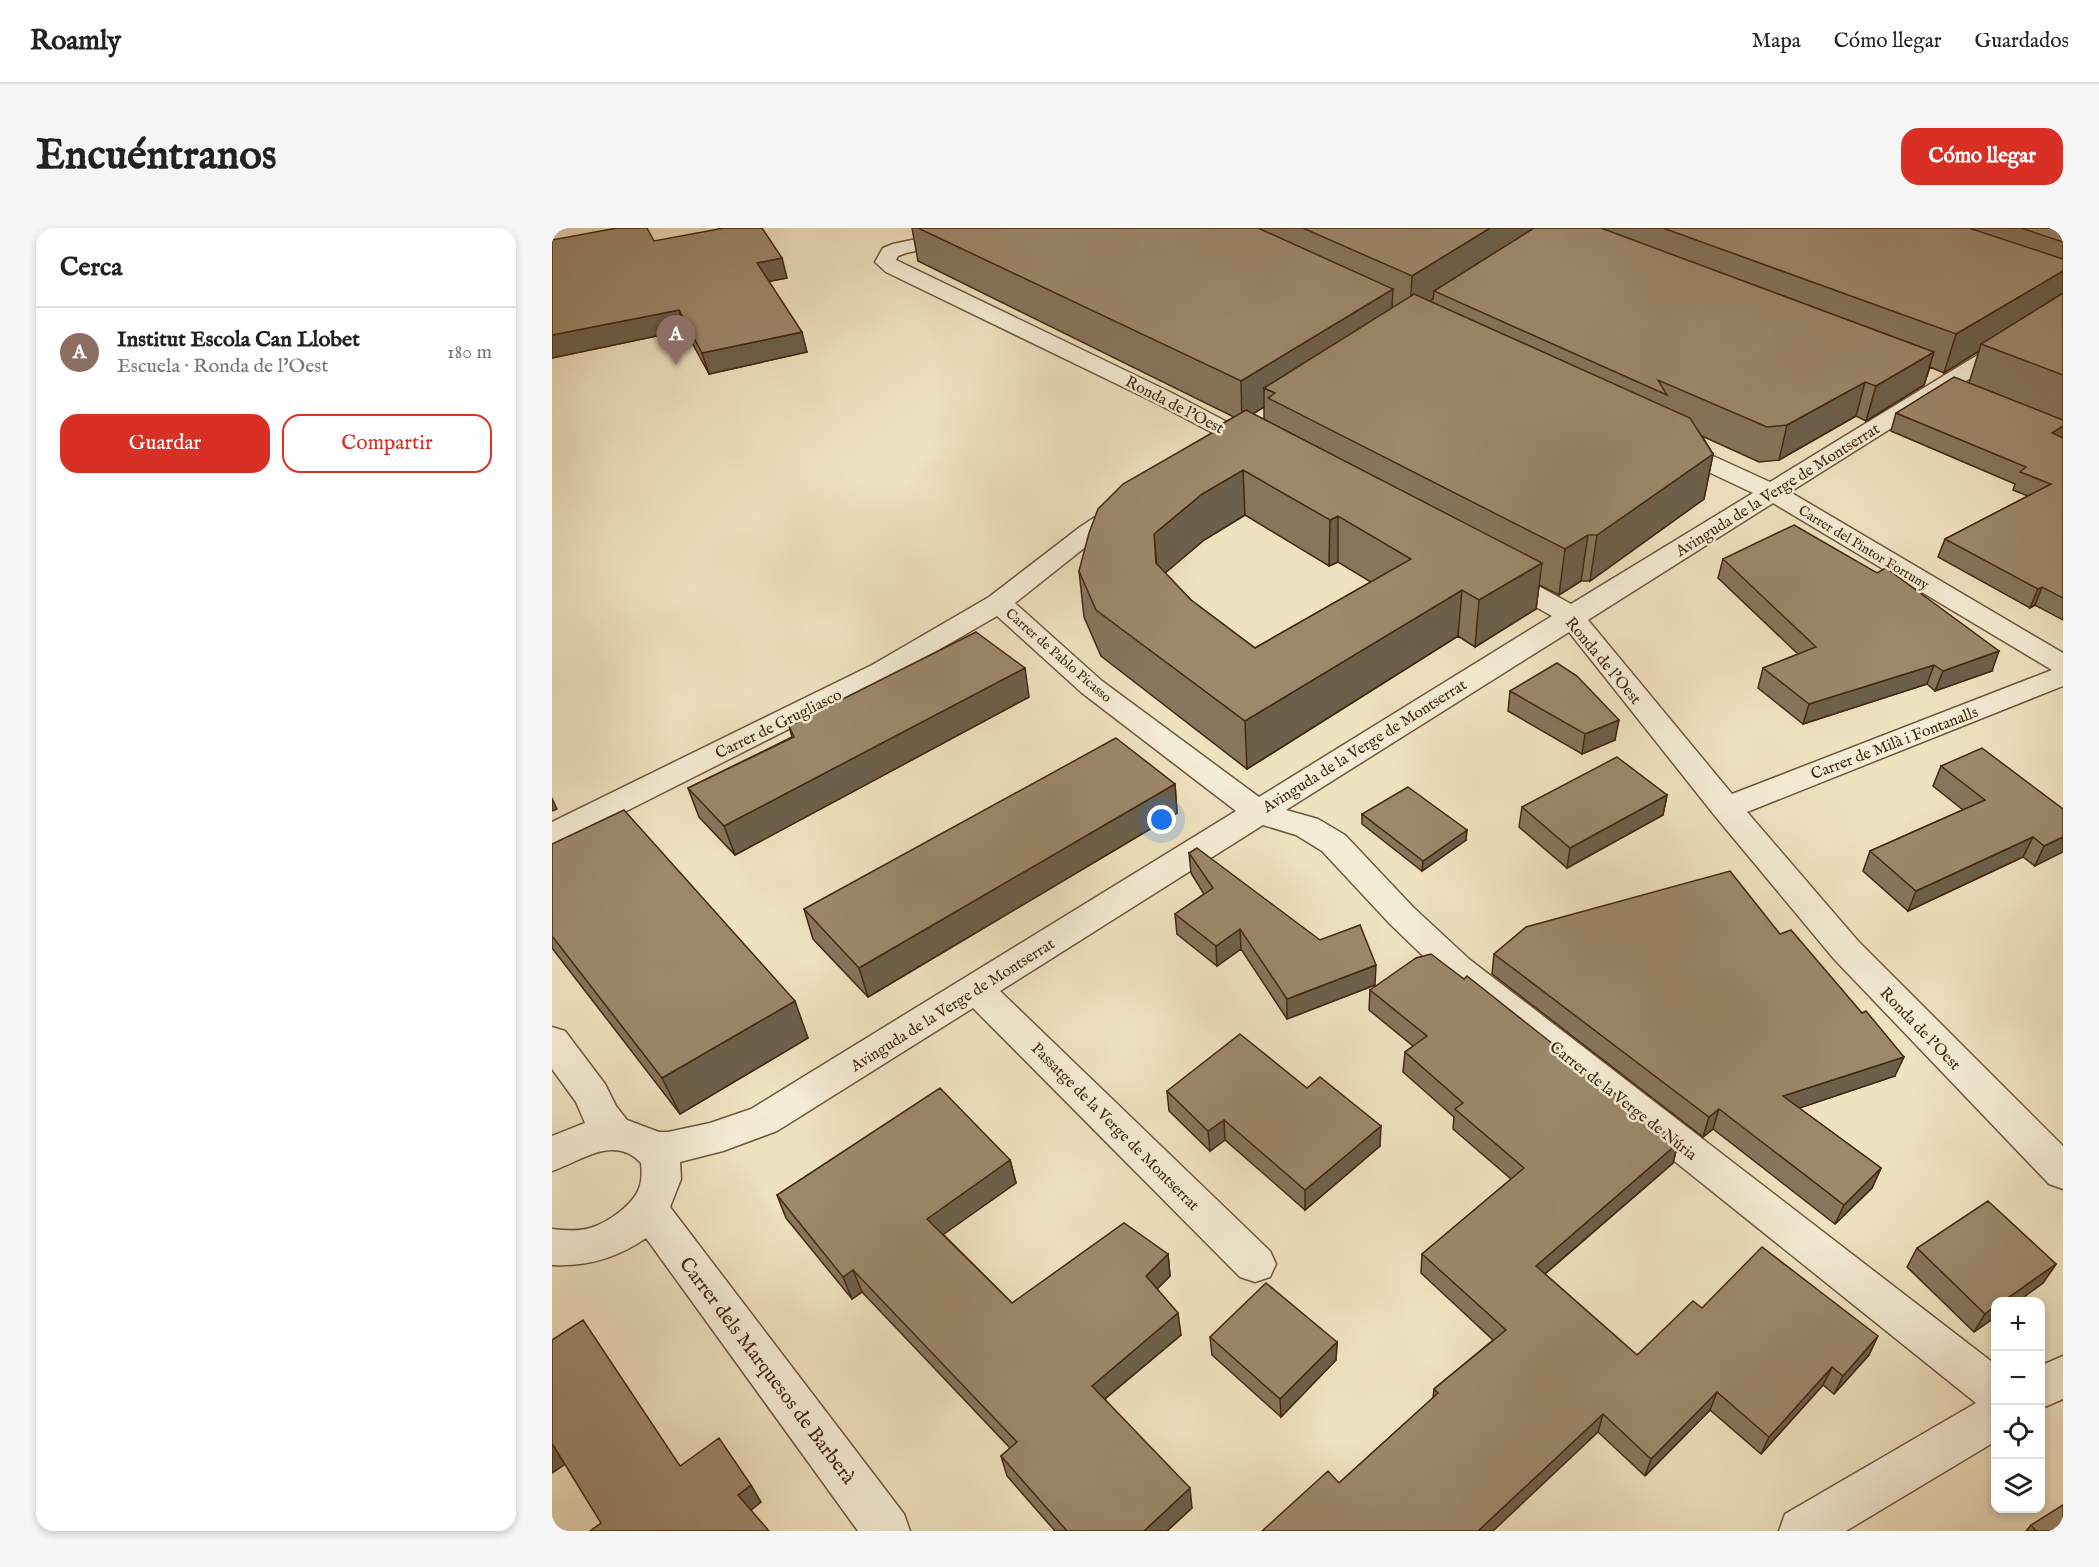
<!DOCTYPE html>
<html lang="es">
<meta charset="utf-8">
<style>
body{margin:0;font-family:"IM FELL English",serif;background:#f6f6f6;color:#222}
.controls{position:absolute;right:18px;bottom:18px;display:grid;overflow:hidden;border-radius:12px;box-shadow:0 3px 9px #0003}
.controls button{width:54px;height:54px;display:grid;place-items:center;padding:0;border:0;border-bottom:2px solid #e0e0e0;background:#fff;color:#222;font:30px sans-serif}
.you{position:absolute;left:610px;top:592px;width:21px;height:21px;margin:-15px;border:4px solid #fff;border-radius:50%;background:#1a73e8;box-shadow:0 0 0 9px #1a73e833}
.badge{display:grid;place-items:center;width:39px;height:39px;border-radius:50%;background:#d93025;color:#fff;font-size:20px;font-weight:700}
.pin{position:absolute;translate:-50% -50px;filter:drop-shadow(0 2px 3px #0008)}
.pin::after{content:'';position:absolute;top:32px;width:21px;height:18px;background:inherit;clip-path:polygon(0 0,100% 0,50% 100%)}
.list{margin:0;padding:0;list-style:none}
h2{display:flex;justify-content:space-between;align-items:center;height:78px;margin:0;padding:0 24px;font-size:26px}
h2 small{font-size:20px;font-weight:400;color:#767676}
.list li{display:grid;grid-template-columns:39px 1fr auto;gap:18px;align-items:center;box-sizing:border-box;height:90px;padding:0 24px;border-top:2px solid #e0e0e0}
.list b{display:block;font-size:22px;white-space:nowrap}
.list p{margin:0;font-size:20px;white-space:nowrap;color:#767676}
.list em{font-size:20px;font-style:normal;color:#767676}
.actions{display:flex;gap:12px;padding:18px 24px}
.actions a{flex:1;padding:14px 0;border:2px solid #d93025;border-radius:18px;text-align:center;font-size:21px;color:#d93025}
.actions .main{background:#d93025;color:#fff}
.icon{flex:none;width:33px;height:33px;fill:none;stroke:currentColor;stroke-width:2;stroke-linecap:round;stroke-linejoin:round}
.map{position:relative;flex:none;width:1511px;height:1303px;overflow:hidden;border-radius:18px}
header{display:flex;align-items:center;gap:36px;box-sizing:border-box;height:84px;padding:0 30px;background:#fff;border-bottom:2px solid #e0e0e0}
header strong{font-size:28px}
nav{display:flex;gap:33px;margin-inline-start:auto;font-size:21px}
.intro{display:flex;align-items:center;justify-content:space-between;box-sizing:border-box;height:144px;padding:0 36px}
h1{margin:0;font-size:42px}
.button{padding:15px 27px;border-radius:18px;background:#d93025;color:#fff;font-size:21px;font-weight:700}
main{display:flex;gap:36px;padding:0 36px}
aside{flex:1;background:#fff;border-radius:18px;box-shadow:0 3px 9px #0003}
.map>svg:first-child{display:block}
</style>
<header>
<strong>Roamly</strong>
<nav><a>Mapa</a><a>Cómo llegar</a><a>Guardados</a></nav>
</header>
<div class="intro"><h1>Encuéntranos</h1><a class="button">Cómo llegar</a></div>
<main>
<aside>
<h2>Cerca<small></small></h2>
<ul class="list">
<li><span class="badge" style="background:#8d6e63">A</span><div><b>Institut Escola Can Llobet</b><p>Escuela · Ronda de l'Oest</p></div><em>180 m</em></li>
</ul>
<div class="actions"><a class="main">Guardar</a><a>Compartir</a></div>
</aside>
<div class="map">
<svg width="1511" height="1303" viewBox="0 0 1511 1303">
<rect width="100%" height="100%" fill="#efe2bf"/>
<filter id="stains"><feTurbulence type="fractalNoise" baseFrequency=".00333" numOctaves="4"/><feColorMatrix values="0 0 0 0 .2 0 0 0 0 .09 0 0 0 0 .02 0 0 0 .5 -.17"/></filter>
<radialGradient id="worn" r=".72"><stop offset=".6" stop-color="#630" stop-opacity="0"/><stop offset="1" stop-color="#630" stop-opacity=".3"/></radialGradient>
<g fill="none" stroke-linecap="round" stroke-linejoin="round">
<defs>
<path id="street" d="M 416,0 L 453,0 L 450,4 L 354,25 L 346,28 L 344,32 L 620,165 L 713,214 L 717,219 L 713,224 L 705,226 L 697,224 L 604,175 L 334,44 L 323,34 L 331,20 L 341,16 Z
M 1511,77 L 1511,92 L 1238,264 L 1511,425 L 1511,458 L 1195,584 L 1306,713 L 1511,918 L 1511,961 L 1497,956 L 1282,731 L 1163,588 L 1017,404 L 734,582 L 766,591 L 793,607 L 861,679 L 917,731 L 1444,1137 L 1444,1213 L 1294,1303 L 1227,1303 L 1233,1286 L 1424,1175 L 893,749 L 838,696 L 770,623 L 744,607 L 711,597 L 448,763 L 718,1023 L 724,1036 L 718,1049 L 703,1054 L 688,1049 L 421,780 L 225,903 L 171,923 L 128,934 L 129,951 L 118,979 L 352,1286 L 358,1303 L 306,1303 L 94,1010 C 65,1030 35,1039 0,1037 L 0,1001 C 12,1002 26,1004 38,1000 C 55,995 78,979 86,963 C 90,955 90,944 89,935 C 62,906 29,933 0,943 L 0,908 L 33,895 L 24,874 L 0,841 L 0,799 L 13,803 L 53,856 L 64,878 L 75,892 L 107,904 L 116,904 L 158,895 L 199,881 L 684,583 L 530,465 L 445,388 L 340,449 L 11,615 L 0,618 L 0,594 L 320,437 L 437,369 L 528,299 L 566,274 L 575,271 L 584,274 L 588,279 L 584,284 L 546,309 L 463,375 L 550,453 L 707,569 L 1000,388 L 938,353 L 934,347 L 938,341 L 947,339 L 956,341 L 1019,376 L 1201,265 L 1110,222 L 1106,217 L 1110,212 L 1118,210 L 1126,212 L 1218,254 L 1504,79 ZM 1221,275 L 1500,442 L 1180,566 L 1036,392 Z
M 1511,1128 L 1511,1171 L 1488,1181 L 1488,1138 Z"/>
</defs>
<!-- street casing -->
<use href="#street" stroke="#6e563c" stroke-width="3"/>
<!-- street -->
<use href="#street" fill="#f5ecd5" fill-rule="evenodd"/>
</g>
<!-- wall -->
<path fill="#86765c" stroke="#432810" stroke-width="1.5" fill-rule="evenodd" d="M 360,0 L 1511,0 L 1511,207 L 1510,209 L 1511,210 L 1511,392 L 1483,377 L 1478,380 L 1386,329 L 1393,311 L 1476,268 L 1461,262 L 1463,256 L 1339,203 L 1344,185 L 1479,180 L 1417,155 L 1427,123 L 1392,145 L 1378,139 L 1372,157 L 1314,193 L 1304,188 L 1227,232 L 1207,234 L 1150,208 L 1161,226 L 1152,271 L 1038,353 L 1029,353 L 1007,367 L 987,357 L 984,381 L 923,419 L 906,408 L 695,541 L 549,428 L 532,389 L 527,343 L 663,203 L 663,200 L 682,189 L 366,33 ZM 712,179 L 712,192 L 700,186 ZM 693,287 L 777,338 L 786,334 L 819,354 L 703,420 L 639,372 L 613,345 L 652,312 Z
M 0,12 L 102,13 L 235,50 L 217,53 L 255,124 L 157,146 L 133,102 L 0,130 Z
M 1171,331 L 1440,443 L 1383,463 L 1375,456 L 1251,496 L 1206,460 L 1211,440 L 1246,426 L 1166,350 Z
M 958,463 L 1063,512 L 1030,526 L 956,483 Z
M 477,469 L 183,627 L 147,589 L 136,560 L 240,509 L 237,498 Z
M 1389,538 L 1511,581 L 1483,638 L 1471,629 L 1356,683 L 1311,643 L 1318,623 L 1411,582 L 1381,558 Z
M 623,556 L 625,585 L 316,769 L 261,711 L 252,681 Z
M 1115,567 L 1111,587 L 1015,640 L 967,599 L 970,579 Z
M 810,586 L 914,612 L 870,643 L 810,596 Z
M 0,616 L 256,810 L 128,886 L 0,720 Z
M 637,625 L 823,757 L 735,791 L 689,721 L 665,738 L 625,706 L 623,686 L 652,666 L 639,645 Z
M 1228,706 L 1343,848 L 1247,880 L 1329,940 L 1320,960 L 1283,996 L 1161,901 L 1151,909 L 940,746 L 942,726 Z
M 818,762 L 1126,915 L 1121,935 L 993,1046 L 1085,1127 L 1150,1080 L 1317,1127 L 1282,1166 L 1271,1157 L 1209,1226 L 1158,1182 L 1093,1248 L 1046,1204 L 787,1255 L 881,1170 L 882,1161 L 941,1112 L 869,1045 L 870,1026 L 959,951 L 901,901 L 902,889 L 851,844 L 853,824 L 861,818 L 817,782 Z
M 755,860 L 828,918 L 753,982 L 673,912 L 658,923 L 617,883 L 615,863 Z
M 458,932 L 464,955 L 391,1006 L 460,1075 L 616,1026 L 618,1048 L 605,1061 L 629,1107 L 553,1171 L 640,1280 L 615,1303 L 503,1303 L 455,1248 L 449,1228 L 458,1220 L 310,1064 L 300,1071 L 234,990 L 225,967 Z
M 1365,1020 L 1504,1036 L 1491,1055 L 1422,1104 L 1355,1039 Z
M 658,1109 L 785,1114 L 784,1132 L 729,1189 L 660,1127 Z
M 1479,1297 L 1511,1303 L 1474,1303 Z"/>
<!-- shaded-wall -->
<path fill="#6d604b" stroke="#432810" stroke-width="1.5" d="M 938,0 L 993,0 L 882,63 L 881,71 L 858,85 L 860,48 Z
M 230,30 L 235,50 L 210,55 L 205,35 Z
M 1511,43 L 1511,75 L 1429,116 L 1427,123 L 1392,145 L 1404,106 Z
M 841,61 L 839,98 L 723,165 L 712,160 L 712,179 L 690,193 L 689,153 Z
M 127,82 L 133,102 L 0,130 L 0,107 Z
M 250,104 L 255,124 L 157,146 L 150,125 Z
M 1382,124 L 1372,157 L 1314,193 L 1324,158 Z
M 1313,154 L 1304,188 L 1227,232 L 1235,197 Z
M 1511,198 L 1511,207 L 1509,212 L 1500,205 Z
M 1161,226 L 1152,271 L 1038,353 L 1045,307 Z
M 691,242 L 693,287 L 652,312 L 606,351 L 602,306 L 650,266 Z
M 786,288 L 786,334 L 777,338 L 778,292 Z
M 1036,307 L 1029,353 L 1007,367 L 1013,321 Z
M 990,335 L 984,381 L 923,419 L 927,372 Z
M 1490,359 L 1483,377 L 1478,380 L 1486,361 Z
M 910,362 L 906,408 L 695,541 L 693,493 Z
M 1447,423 L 1440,443 L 1383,463 L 1391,443 Z
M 1382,437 L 1375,456 L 1251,496 L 1257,476 Z
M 473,440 L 477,469 L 183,627 L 172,598 Z
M 1067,492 L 1063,512 L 1030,526 L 1033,506 Z
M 623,556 L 625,585 L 316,769 L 307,740 Z
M 1115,567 L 1111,587 L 1015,640 L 1018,620 Z
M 0,570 L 5,581 L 0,583 Z
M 915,602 L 914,612 L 870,643 L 871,633 Z
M 1481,609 L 1471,629 L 1356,683 L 1364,663 Z
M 1511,609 L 1511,624 L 1483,638 L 1492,618 Z
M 688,701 L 689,721 L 665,738 L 664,718 Z
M 824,737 L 823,757 L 735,791 L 735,771 Z
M 243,773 L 256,810 L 128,886 L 110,850 Z
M 1352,829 L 1343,848 L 1224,888 L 1231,868 Z
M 1167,881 L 1161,901 L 1151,909 L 1157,889 Z
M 672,892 L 673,912 L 658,923 L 656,903 Z
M 829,898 L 828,918 L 753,982 L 753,962 Z
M 1126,915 L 1121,935 L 981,1056 L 984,1038 Z
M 458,932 L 464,955 L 382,1013 L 375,991 Z
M 1329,940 L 1320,960 L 1283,996 L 1292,977 Z
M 616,1026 L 618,1048 L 597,1069 L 594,1048 Z
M 1504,1036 L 1491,1055 L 1465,1074 L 1450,1074 Z
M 301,1042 L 310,1064 L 300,1071 L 291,1049 Z
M 1443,1078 L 1443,1089 L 1422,1104 L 1433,1086 Z
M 626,1085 L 629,1107 L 544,1178 L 540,1158 Z
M 1326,1108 L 1317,1127 L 1282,1166 L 1291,1148 Z
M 785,1114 L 784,1132 L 729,1189 L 728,1171 Z
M 1280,1139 L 1271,1157 L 1209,1226 L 1217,1209 Z
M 1165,1164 L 1158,1182 L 1093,1248 L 1099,1231 Z
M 1051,1186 L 1046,1204 L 941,1303 L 926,1303 Z
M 1,1217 L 15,1235 L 0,1245 L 0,1218 Z
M 199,1257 L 209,1274 L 197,1284 L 186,1267 Z
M 638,1260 L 640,1280 L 615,1303 L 592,1303 Z"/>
<!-- building -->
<path fill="#9c896b" stroke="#432810" stroke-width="1.5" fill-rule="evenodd" d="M 65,0 L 95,0 L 102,13 L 172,0 L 210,0 L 230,30 L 205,35 L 250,104 L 150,125 L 127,82 L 0,107 L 0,12 Z
M 366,0 L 706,0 L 841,61 L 689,153 Z
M 751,0 L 938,0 L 860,48 Z
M 982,0 L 1049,0 L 1382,124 L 1324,158 L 1313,154 L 1235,197 L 1215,199 L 1106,152 L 1115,167 L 882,63 Z
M 1111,0 L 1417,0 L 1511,31 L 1511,43 L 1404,106 Z
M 1469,0 L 1511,0 L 1511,14 Z
M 1511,65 L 1511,147 L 1429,116 Z
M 862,66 L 1138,190 L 1161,226 L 1045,307 L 1036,307 L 1013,321 L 716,170 L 723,165 L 712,160 Z
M 1402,149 L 1511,192 L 1511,198 L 1500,205 L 1511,210 L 1511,370 L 1490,359 L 1486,361 L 1393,311 L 1499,256 L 1468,244 L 1474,239 L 1344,185 Z
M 694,182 L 990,335 L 927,372 L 910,362 L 693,493 L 544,382 L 527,343 L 537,305 L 546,281 L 571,256 L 665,202 L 663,200 ZM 691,242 L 778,292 L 786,288 L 859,331 L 703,420 L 639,372 L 604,335 L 602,306 L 650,266 Z
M 1242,297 L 1325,345 L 1334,340 L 1447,423 L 1391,443 L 1382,437 L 1257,476 L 1211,440 L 1264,419 L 1171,331 Z
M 424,404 L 473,440 L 172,598 L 136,560 L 242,509 L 237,498 Z
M 1005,435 L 1025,448 L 1067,492 L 1033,506 L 958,463 Z
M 564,510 L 623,556 L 307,740 L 252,681 Z
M 1430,520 L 1511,581 L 1511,609 L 1492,618 L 1481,609 L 1364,663 L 1318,623 L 1433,572 L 1389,538 Z
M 1065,529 L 1115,567 L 1018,620 L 970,579 Z
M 856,559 L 915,602 L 871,633 L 810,586 Z
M 72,582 L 243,773 L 110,850 L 0,708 L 0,616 Z
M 645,620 L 768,712 L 808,697 L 824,737 L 735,771 L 688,701 L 664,718 L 623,686 L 661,660 L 637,625 Z
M 1178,643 L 1228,706 L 1239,702 L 1310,785 L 1314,783 L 1352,829 L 1231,868 L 1329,940 L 1292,977 L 1167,881 L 1157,889 L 942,726 L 974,699 Z
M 879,726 L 912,751 L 915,748 L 1126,915 L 984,1038 L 1085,1127 L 1141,1073 L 1150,1080 L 1210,1019 L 1326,1108 L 1291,1148 L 1280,1139 L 1217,1209 L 1165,1164 L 1099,1231 L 1051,1186 L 926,1303 L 710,1303 L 776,1243 L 787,1255 L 886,1165 L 882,1161 L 954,1102 L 870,1026 L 972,940 L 903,881 L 911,875 L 853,824 L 875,808 L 818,762 L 864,730 Z
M 688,806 L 755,860 L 768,849 L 829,898 L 753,962 L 672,892 L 656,903 L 615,863 Z
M 388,860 L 458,932 L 375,991 L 460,1075 L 572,995 L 616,1026 L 594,1048 L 626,1085 L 540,1158 L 638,1260 L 592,1303 L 515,1303 L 449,1228 L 465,1214 L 301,1042 L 291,1049 L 225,967 Z
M 1436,973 L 1504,1036 L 1450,1074 L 1443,1074 L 1443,1078 L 1433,1086 L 1365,1020 Z
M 714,1055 L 785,1114 L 728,1171 L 658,1109 Z
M 31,1092 L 128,1238 L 167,1210 L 199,1257 L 186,1267 L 217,1303 L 38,1303 L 49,1295 L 1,1217 L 0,1218 L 0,1112 Z
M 1511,1277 L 1511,1303 L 1484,1303 L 1479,1297 Z"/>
<g text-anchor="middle" stroke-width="5" stroke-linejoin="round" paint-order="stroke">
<!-- far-street labels -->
<g font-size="14" fill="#432810" stroke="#f5ecd5">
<text transform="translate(1312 319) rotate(31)" y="5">Carrer del Pintor Fortuny</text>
<text transform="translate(507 427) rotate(41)" y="5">Carrer de Pablo Picasso</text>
</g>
<!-- street labels -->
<g font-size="16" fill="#432810" stroke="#f5ecd5">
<text transform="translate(623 176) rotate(27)" y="6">Ronda de l'Oest</text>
<text transform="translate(1225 261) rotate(-32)" y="6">Avinguda de la Verge de Montserrat</text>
<text transform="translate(1052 432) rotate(50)" y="6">Ronda de l'Oest</text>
<text transform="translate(226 495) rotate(-26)" y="6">Carrer de Grugliasco</text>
<text transform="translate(1342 514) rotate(-21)" y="6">Carrer de Milà i Fontanalls</text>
<text transform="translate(812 517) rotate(-32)" y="6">Avinguda de la Verge de Montserrat</text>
<text transform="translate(400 776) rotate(-32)" y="6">Avinguda de la Verge de Montserrat</text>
<text transform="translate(1369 800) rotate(46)" y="6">Ronda de l'Oest</text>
<text transform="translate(1072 872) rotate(38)" y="6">Carrer de la Verge de Núria</text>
<text transform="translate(564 898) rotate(45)" y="6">Passatge de la Verge de Montserrat</text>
</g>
<!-- near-street labels -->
<g font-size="20" fill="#432810" stroke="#f5ecd5">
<text transform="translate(216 1142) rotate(53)" y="7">Carrer dels Marquesos de Barberà</text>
</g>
</g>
<rect width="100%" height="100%" filter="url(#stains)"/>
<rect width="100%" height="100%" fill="url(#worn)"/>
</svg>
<div class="controls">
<button>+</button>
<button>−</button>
<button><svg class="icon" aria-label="locate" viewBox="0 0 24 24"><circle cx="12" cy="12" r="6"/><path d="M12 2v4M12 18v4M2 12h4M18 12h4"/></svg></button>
<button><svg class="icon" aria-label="layers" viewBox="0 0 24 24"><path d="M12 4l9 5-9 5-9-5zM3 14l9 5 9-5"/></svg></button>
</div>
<div class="you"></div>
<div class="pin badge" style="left:124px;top:137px;background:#8d6e63">A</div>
</div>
</main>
